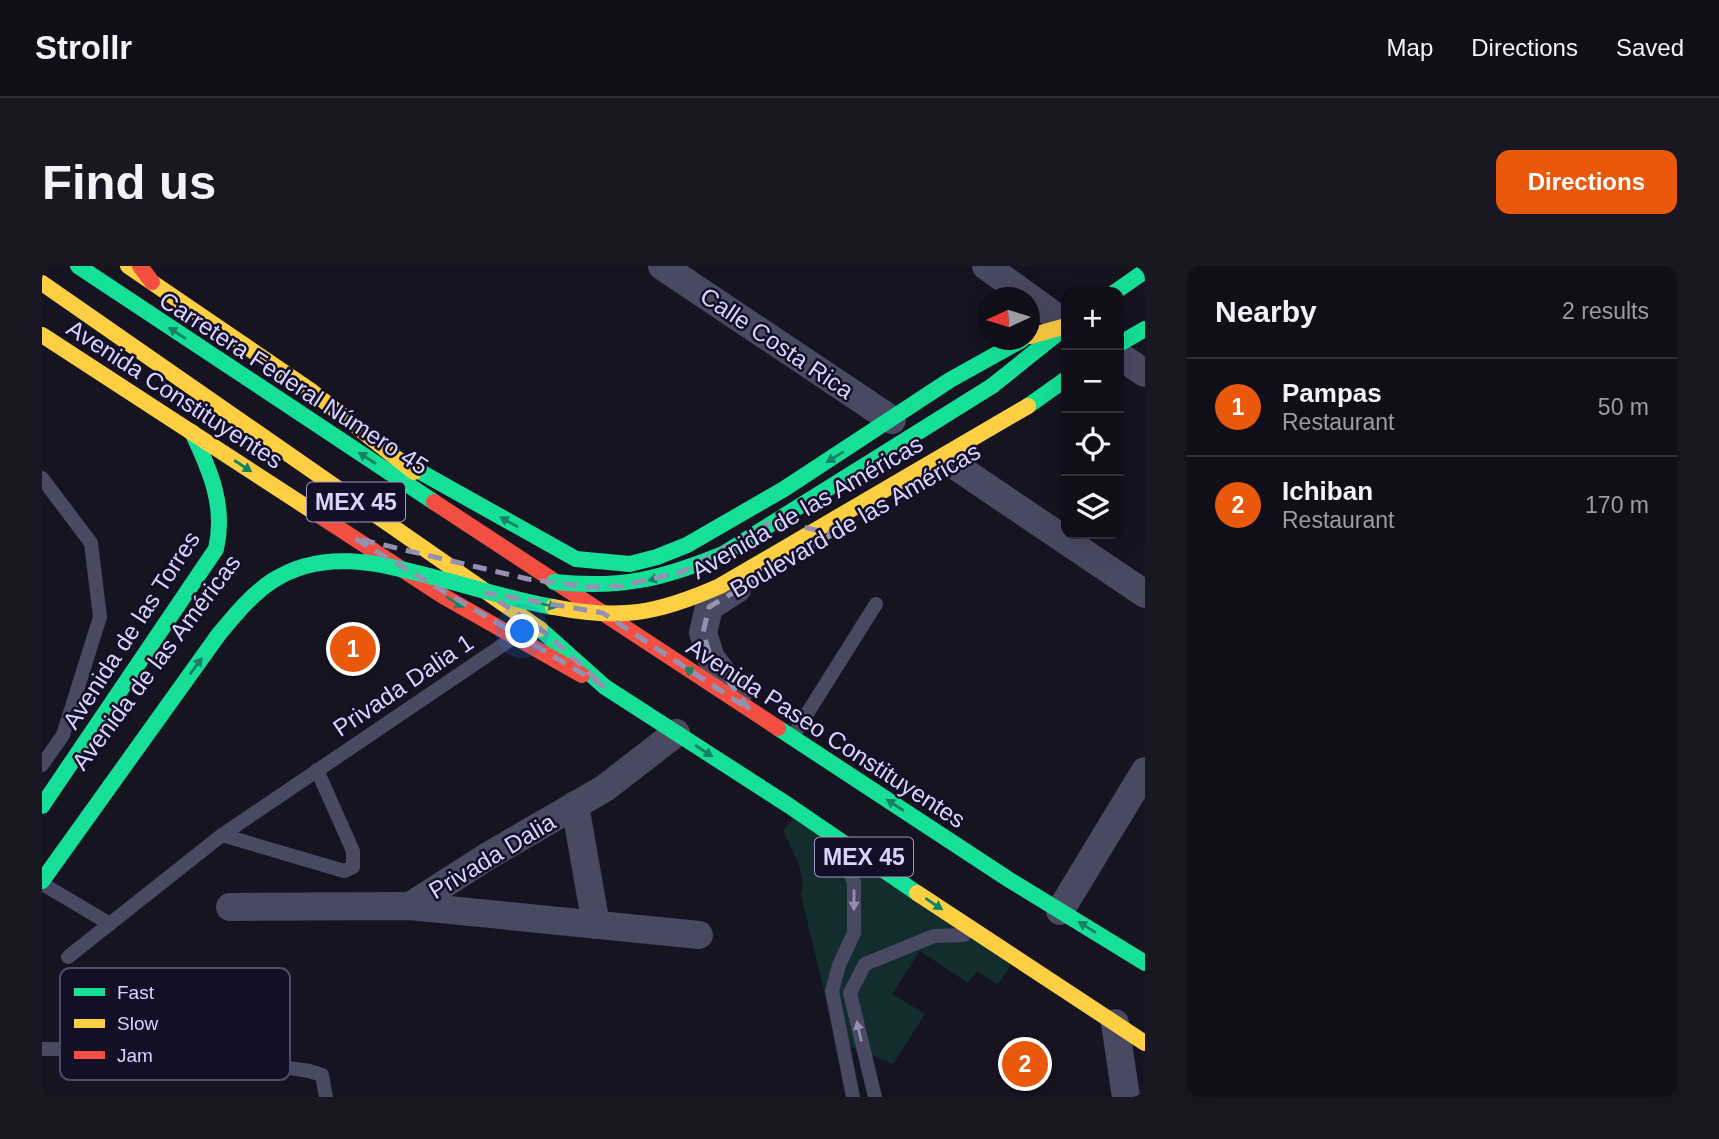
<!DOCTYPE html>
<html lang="en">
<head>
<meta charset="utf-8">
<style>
	:root { --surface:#100f19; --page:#191822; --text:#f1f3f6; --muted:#9c9ca2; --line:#302f38; --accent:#ea580c }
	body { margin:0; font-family:Arial,sans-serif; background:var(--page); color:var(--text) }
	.controls { position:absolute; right:21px; top:21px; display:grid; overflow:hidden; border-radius:14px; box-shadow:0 7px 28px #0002 }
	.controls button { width:63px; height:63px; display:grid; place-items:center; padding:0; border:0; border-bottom:2px solid var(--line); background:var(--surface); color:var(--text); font:35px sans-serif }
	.compass { position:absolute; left:935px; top:21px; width:63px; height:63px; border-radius:50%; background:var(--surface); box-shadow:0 7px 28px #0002; rotate:266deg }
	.you { position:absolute; left:481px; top:366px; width:24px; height:24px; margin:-18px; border:5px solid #fff; border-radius:50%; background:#1a73e8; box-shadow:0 0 0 10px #1a73e833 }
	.badge { display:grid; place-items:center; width:46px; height:46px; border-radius:50%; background:var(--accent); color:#fff; font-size:23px; font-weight:700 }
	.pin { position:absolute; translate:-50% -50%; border:4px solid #fff; box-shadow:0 2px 7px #0006 }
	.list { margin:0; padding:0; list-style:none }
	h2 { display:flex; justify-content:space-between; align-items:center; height:91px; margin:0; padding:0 28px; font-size:30px }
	h2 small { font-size:23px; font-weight:400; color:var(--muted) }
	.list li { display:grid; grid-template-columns:46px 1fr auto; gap:21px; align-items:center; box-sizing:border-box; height:98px; padding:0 28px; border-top:2px solid var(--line) }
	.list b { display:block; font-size:26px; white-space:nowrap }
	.list p { margin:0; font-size:23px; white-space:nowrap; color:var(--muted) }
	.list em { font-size:23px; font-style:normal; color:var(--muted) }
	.icon { flex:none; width:38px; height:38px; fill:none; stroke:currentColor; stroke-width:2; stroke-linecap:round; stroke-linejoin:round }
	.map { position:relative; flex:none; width:1103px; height:831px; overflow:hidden; border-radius:14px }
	header { display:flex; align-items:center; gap:42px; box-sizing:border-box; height:98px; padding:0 35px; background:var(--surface); border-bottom:2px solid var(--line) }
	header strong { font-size:33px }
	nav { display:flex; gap:38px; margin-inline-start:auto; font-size:24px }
	.intro { display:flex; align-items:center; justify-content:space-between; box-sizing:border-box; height:168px; padding:0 42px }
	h1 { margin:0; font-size:49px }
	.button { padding:18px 32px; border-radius:14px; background:var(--accent); color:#fff; font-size:24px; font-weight:700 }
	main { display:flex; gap:42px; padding:0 42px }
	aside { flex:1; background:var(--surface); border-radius:14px; box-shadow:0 7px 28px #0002 }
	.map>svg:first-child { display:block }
	.green { fill:#132c2d }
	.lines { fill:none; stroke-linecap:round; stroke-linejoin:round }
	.lane { stroke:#4a4962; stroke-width:14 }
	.street { stroke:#4a4962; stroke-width:28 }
	.fast { stroke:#16e098; stroke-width:16 }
	.slow { stroke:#ffcf43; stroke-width:16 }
	.jam { stroke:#f24e42; stroke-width:16 }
	.fast-bridge { stroke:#16e098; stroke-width:16 }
	.slow-bridge { stroke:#ffcf43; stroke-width:16 }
	.oneway { fill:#158265 }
	.oneway2 { fill:#928eb0 }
	.marked { fill:none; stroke:#9591b1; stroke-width:5; stroke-dasharray:14 9; stroke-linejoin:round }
	.labels { text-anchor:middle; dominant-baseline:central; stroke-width:5; stroke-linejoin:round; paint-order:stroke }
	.shield { fill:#130f26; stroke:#9e99be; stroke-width:2 }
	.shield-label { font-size:23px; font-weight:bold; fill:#d9d4ff }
	.street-label { font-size:24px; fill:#d9d4ff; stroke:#130f26 }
	.key { fill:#130f26; stroke:#4e4a67; stroke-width:2 }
	.key-label { font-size:19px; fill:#d9d4ff }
</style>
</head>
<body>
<header>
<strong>Strollr</strong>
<nav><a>Map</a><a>Directions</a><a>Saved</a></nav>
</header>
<div class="intro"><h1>Find us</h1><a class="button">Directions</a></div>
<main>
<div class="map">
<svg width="1103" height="831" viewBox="0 0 1103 831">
	<rect width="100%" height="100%" fill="#161421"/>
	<path class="green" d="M756 546 970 697 956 719 935 705 926 717 878 685 850 728 883 748 851 798 794 775 759 629C766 609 749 582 741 565Z"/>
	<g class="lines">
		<g class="lane">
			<polyline points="0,212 49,277 58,351 21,469 0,499"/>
			<polyline points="751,470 834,338"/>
			<polyline points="180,569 302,605 311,601 311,585 275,504"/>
			<polyline points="799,588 812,616 812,667 797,699 790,725 811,831"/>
			<polyline points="4,620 68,658"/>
			<polyline points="26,691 180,569 468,374"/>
			<path d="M0 783C90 782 178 791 267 805L280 809 284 831"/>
			<polyline points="833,831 808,727 823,698 892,670 922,669"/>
		</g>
		<g class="street">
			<polyline points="620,0 850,154"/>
			<polyline points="944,0 1024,58"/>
			<polyline points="1079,91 1103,107"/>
			<polyline points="912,199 1103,328"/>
			<polyline points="695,323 667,341 661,367 669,392 696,428"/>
			<polyline points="533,539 554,659"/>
			<polyline points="368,640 446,590 563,522 634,467"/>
			<polyline points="188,641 368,640 657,669"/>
			<polyline points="1018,645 1103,505"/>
			<polyline points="1073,757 1084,831"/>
		</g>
		<g class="fast">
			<polyline points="36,0 392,236"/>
			<polyline points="1073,26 1103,5"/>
			<polyline points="1077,78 1103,63"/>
			<polyline points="950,120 1020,64"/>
			<polyline points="986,140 1024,113"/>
			<polyline points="359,195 534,293 588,298 615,291 645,279 742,223 908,114 980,74"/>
			<polyline points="498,363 563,421 746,539 875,627"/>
			<polyline points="736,462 966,613 1103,697"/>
			<path d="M0 540 174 283C184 240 168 204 150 166"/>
		</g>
		<g class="slow">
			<polyline points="86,0 268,124 372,206"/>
			<polyline points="0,17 498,363"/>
			<polyline points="0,69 272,246"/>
			<polyline points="988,70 1024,60"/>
			<polyline points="875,627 1103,777"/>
		</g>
		<g class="jam">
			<polyline points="98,0 110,16"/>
			<polyline points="392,236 736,462"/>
			<polyline points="272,246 401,330 540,409"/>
		</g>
		<g class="fast-bridge">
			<path d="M512 316C579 323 620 313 681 288L950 120"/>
			<path d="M0 615 177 368C193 349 209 329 230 315 281 282 337 297 391 311 431 321 471 334 511 341"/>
		</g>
		<path class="slow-bridge" d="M511 341C579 354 615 348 678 320L986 140"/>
	</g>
	<defs><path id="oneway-solid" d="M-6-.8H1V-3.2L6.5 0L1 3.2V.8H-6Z" transform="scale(1.75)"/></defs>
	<g class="oneway">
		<use href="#oneway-solid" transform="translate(135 67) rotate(-147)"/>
		<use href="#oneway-solid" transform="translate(793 191) rotate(148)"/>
		<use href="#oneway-solid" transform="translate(325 192) rotate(-147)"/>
		<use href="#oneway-solid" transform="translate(201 200) rotate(33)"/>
		<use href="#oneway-solid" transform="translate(467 256) rotate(-151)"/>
		<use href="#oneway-solid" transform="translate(616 312) rotate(166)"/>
		<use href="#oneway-solid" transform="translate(413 336) rotate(31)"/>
		<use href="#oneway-solid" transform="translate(505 339) rotate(13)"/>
		<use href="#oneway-solid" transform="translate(154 400) rotate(-54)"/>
		<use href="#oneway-solid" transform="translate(651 407) rotate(-147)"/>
		<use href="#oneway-solid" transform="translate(662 485) rotate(33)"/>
		<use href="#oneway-solid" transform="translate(853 539) rotate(-147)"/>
		<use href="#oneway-solid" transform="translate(892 638) rotate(34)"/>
		<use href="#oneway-solid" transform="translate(1045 661) rotate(-148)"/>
	</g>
	<g class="oneway2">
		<use href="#oneway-solid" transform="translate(812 634) rotate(90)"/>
		<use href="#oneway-solid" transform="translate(817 765) rotate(-103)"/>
	</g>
	<path class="marked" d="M746 247 757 260 791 268 667 341 661 367 669 392 708 444 561 347 445 327 505 368 563 421 312 272 486 313 547 321 578 320 640 306Z"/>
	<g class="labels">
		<g class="shield">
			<rect x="265" y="216.5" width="98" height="39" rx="5"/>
			<rect x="773" y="571.5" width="98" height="39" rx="5"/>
		</g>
		<g class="shield-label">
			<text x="314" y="236">MEX 45</text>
			<text x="822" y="591">MEX 45</text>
		</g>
		<g class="street-label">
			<text transform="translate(735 77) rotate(34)">Calle Costa Rica</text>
			<text transform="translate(252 117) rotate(33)">Carretera Federal Número 45</text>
			<text transform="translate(133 128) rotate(33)">Avenida Constituyentes</text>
			<text transform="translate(765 241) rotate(-30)">Avenida de las Américas</text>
			<text transform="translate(813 254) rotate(-30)">Boulevard de las Américas</text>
			<text transform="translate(89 364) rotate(-57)">Avenida de las Torres</text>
			<text transform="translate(114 396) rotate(-53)">Avenida de las Américas</text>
			<text transform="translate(361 419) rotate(-34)">Privada Dalia 1</text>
			<text transform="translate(784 467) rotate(33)">Avenida Paseo Constituyentes</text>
			<text transform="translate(450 590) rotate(-31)">Privada Dalia</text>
		</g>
	</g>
	<rect x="18" y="702" width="230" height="112" rx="10" class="key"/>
	<rect x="32" y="722" width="31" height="8" fill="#16e098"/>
	<rect x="32" y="753" width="31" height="9" fill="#ffcf43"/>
	<rect x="32" y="785" width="31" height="8" fill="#f24e42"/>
	<g class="key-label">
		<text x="75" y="733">Fast</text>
		<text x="75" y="764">Slow</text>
		<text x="75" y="796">Jam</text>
	</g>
</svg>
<div class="controls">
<button>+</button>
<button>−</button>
<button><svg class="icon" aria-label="locate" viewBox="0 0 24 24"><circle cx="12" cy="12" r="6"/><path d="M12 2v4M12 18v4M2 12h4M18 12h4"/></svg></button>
<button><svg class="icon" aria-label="layers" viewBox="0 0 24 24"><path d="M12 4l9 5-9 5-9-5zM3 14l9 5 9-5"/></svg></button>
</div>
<svg class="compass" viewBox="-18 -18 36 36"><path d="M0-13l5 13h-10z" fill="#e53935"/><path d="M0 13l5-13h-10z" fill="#9c9ca2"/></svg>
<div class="you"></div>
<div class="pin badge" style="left:311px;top:383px">1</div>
<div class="pin badge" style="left:983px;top:798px">2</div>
</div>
<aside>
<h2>Nearby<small>2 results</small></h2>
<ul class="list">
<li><span class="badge">1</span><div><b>Pampas</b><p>Restaurant</p></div><em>50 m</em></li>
<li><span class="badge">2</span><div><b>Ichiban</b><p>Restaurant</p></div><em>170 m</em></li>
</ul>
</aside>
</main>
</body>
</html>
